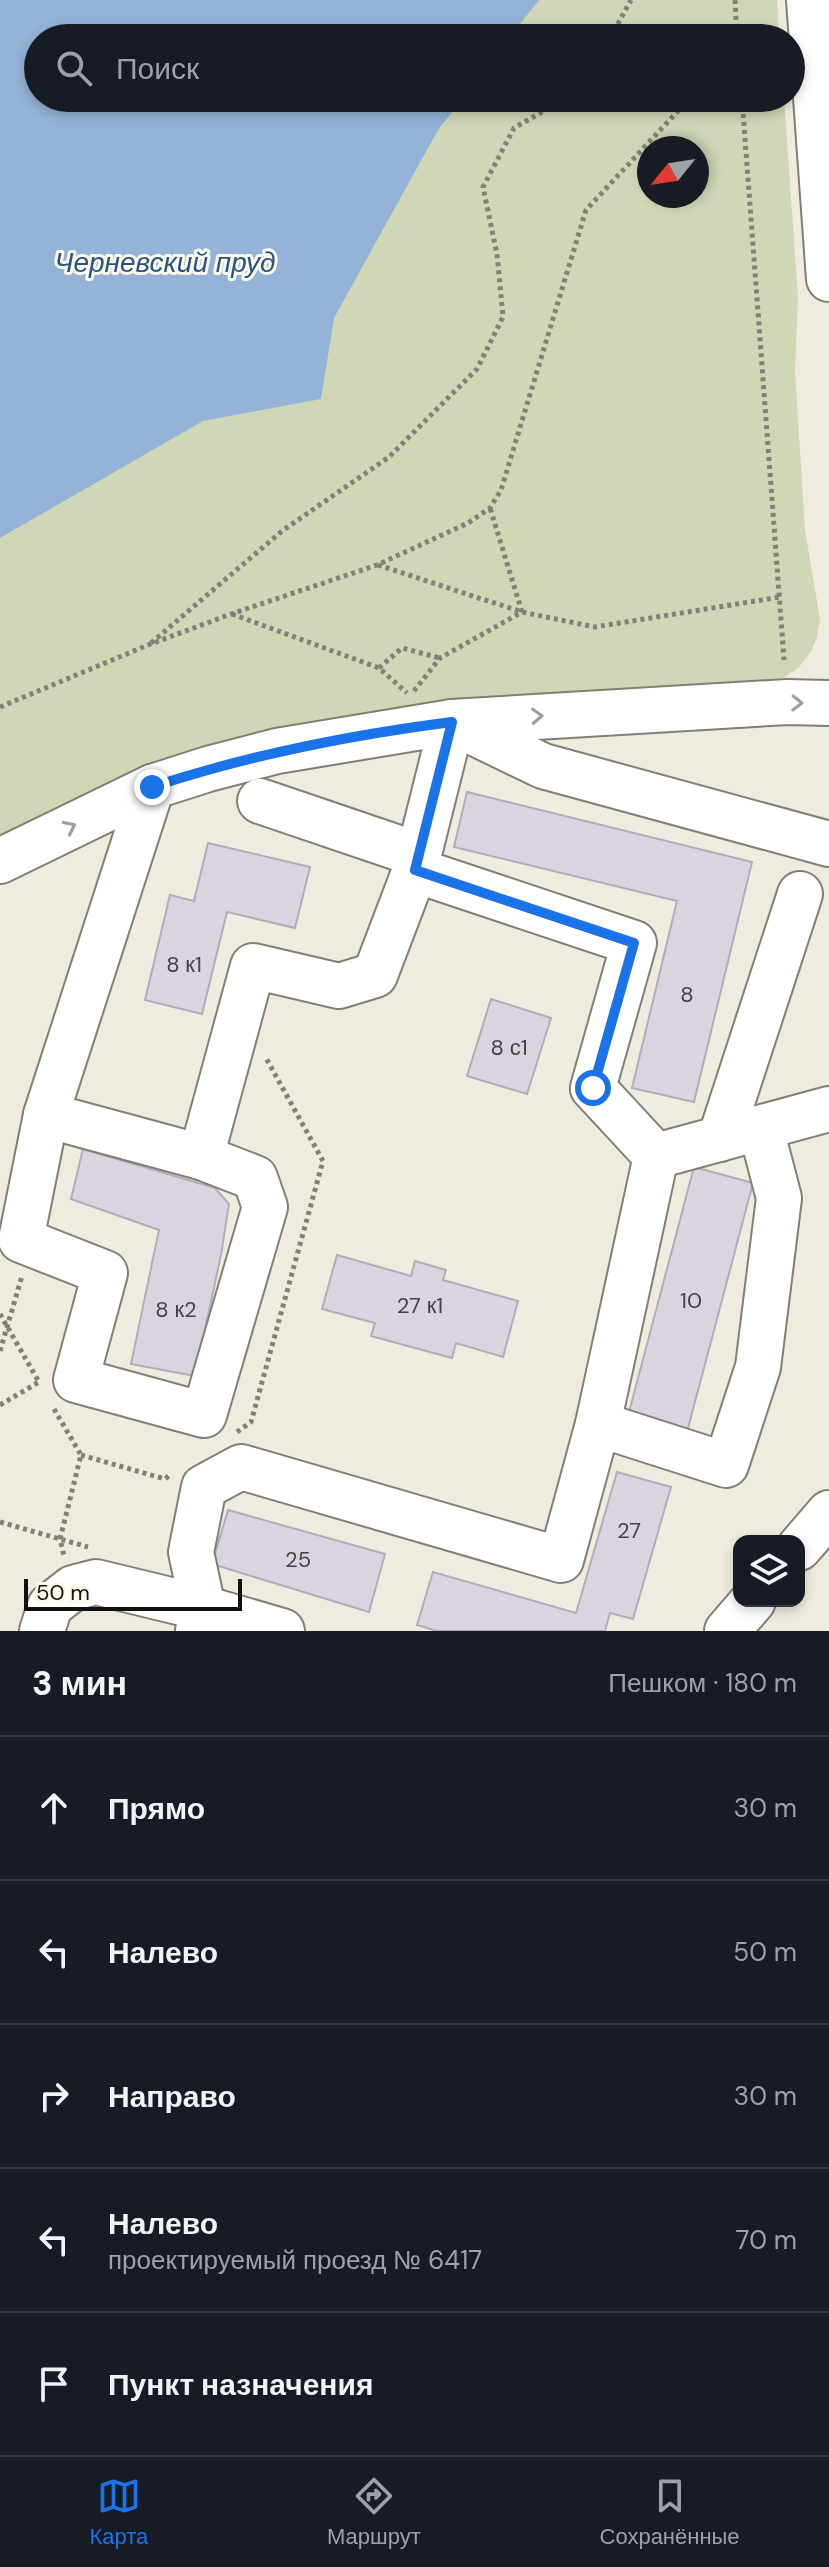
<!DOCTYPE html>
<html lang="ru">
<head>
<meta charset="utf-8">
<style>
	:root { --surface:#171b24; --page:#242831; --text:#f1f3f6; --muted:#9ea1a6; --line:#363941; --accent:#1a73e8 }
	body { margin:0; font-family:"DM Sans",sans-serif; background:var(--page); color:var(--text) }
	.controls { position:absolute; right:24px; bottom:24px; display:grid; overflow:hidden; border-radius:16px; box-shadow:0 4px 12px #0003 }
	.controls button { width:72px; height:72px; display:grid; place-items:center; padding:0; border:0; border-bottom:2px solid var(--line); background:var(--surface); color:var(--text); font:40px sans-serif }
	.compass { position:absolute; left:637px; top:136px; width:72px; height:72px; border-radius:50%; background:var(--surface); box-shadow:0 4px 12px #0003; rotate:240deg }
	.scale { position:absolute; left:24px; bottom:20px; width:218px; box-sizing:border-box; padding-left:8px; border:4px solid #11100c; border-top:0; font-size:22px; line-height:28px; white-space:nowrap; color:#11100c; -webkit-text-stroke:6px #fcf9ec; paint-order:stroke }
	.stop { position:absolute; width:24px; height:24px; margin:-18px; border:6px solid #1a73e8; border-radius:50%; background:#fff }
	.stop.end { background:#1a73e8; border-color:#fff; box-shadow:0 2px 8px #0008 }
	.list { margin:0; padding:0; list-style:none }
	h2 { display:flex; justify-content:space-between; align-items:center; height:104px; margin:0; padding:0 32px; font-size:34px }
	h2 small { font-size:26px; font-weight:400; color:var(--muted) }
	.list li { display:grid; grid-template-columns:52px 1fr auto; gap:24px; align-items:center; box-sizing:border-box; height:144px; padding:0 32px; border-top:2px solid var(--line) }
	.list b { display:block; font-size:30px; white-space:nowrap }
	.list p { margin:0; font-size:26px; white-space:nowrap; color:var(--muted) }
	.list em { font-size:26px; font-style:normal; color:var(--muted) }
	.icon { flex:none; width:44px; height:44px; fill:none; stroke:currentColor; stroke-width:2; stroke-linecap:round; stroke-linejoin:round }
	.map { position:relative; flex:none; width:829px; height:1631px; overflow:hidden }
	.search { position:absolute; background:var(--surface); box-shadow:0 4px 12px #0003; left:24px; right:24px; top:24px; height:88px; display:flex; align-items:center; gap:20px; box-sizing:border-box; padding:0 28px; border-radius:44px; color:var(--muted); font-size:30px }
	.sheet { height:824px; background:var(--surface) }
	nav { display:flex; justify-content:space-around; align-items:center; box-sizing:border-box; height:112px; border-top:2px solid var(--line); background:var(--surface); font-size:22px; color:var(--muted) }
	nav a { display:grid; justify-items:center; gap:4px }
	nav .on { color:var(--accent) }
	.map>svg:first-child { display:block }
	.green { fill:#d0d7b7; fill-rule:evenodd }
	.water { fill:#94b3d7 }
	.building { fill:#dad4e0; stroke:#b2acb8; stroke-width:2 }
	.lines { fill:none; stroke-linecap:round; stroke-linejoin:round }
	.minor-casing { stroke:#827f73; stroke-width:48 }
	.path { stroke:#828077; stroke-width:5; stroke-dasharray:4 4; stroke-linecap:butt }
	.minor { stroke:#fff; stroke-width:44 }
	.oneway { stroke:#a09f9e }
	.route { stroke:#1a73e8; stroke-width:10 }
	.labels { text-anchor:middle; dominant-baseline:central; stroke-width:6; stroke-linejoin:round; paint-order:stroke }
	.number-label { font-size:22px; fill:#434141 }
	.water-label { font-size:28px; font-style:italic; fill:#285483; stroke:#fcf9ec }
</style>
</head>
<body>
<div class="map">
<svg width="829" height="1631" viewBox="0 0 829 1631">
	<rect width="100%" height="100%" fill="#efecdf"/>
	<path class="green" d="M0 0H777L779 38H38V98H784L798 297 795 371 805 530 820 619 817 637 811 652 799 667 785 677 769 683 492 701 0 842ZM649 148H697V196H649Z"/>
	<polygon class="water" points="0,0 539,0 509,38 38,38 38,98 463,98 438,130 334,318 321,399 203,421 0,538"/>
	<g class="building">
		<polygon points="467,792 752,862 694,1102 632,1088 677,901 454,847"/>
		<polygon points="208,843 310,867 295,928 227,912 202,1014 145,1000 170,895 194,901"/>
		<polygon points="491,999 551,1018 527,1094 467,1076"/>
		<polygon points="83,1149 215,1188 229,1204 221,1255 195,1376 131,1364 159,1230 71,1199"/>
		<polygon points="694,1167 753,1183 687,1432 628,1416"/>
		<polygon points="337,1255 411,1276 415,1261 446,1270 443,1280 518,1301 503,1357 456,1343 452,1358 371,1336 375,1323 322,1309"/>
		<polygon points="617,1472 671,1487 633,1619 610,1613 605,1631 437,1631 417,1625 433,1572 576,1613"/>
		<polygon points="228,1510 385,1554 369,1612 212,1564"/>
	</g>
	<g class="lines">
		<g class="minor-casing">
			<g id="minor">
				<polyline points="809,0 829,279"/>
				<polyline points="152,787 46,1115 201,1157 253,966 339,986 375,975 415,870"/>
				<polyline points="260,801 419,855"/>
				<polyline points="0,861 152,787 208,769 277,751 452,722 787,702 829,703"/>
				<polyline points="46,1115 21,1240 105,1273 76,1380 204,1415 265,1207 255,1178 201,1157"/>
				<polyline points="761,1129 779,1198 758,1367 726,1465 598,1424 656,1156 829,1109"/>
				<polyline points="720,1139 800,894"/>
				<polyline points="656,1156 593,1088 634,943 415,870 452,722 543,766 829,844"/>
				<polyline points="799,1548 829,1513"/>
				<polyline points="42,1631 50,1606 73,1588 96,1582 203,1608 282,1631"/>
				<polyline points="198,1631 203,1608 191,1552 204,1487 241,1467 561,1560 598,1424"/>
				<polyline points="727,1631 753,1601"/>
			</g>
		</g>
		<g class="path">
			<polyline points="735,0 737,38"/>
			<polyline points="610,38 631,0"/>
			<polyline points="742,98 784,660"/>
			<polyline points="378,565 522,612 595,627 780,597"/>
			<polyline points="232,614 379,668 407,693"/>
			<polyline points="151,643 282,531 389,457 477,369 503,317 497,254 483,187 514,128 566,98"/>
			<polyline points="379,668 402,648 440,658"/>
			<polyline points="414,691 440,658 522,612 490,508"/>
			<polyline points="0,707 148,645 231,614 377,565 468,523 490,508 501,490 586,210 690,98"/>
			<polyline points="0,1314 39,1382"/>
			<polyline points="0,1351 22,1276"/>
			<polyline points="0,1405 39,1382"/>
			<polyline points="54,1409 81,1455 60,1539 64,1556"/>
			<polyline points="237,1432 251,1422 323,1161 266,1058"/>
			<polyline points="81,1455 165,1479 171,1474"/>
			<polyline points="0,1522 88,1547"/>
		</g>
		<use href="#minor" class="minor"/>
	</g>
	<defs><path id="oneway-chevron" d="M-2-3.5L2.5 0L-2 3.5" fill="none" stroke-width="1.6" stroke-linecap="round" stroke-linejoin="round" transform="scale(2)"/></defs>
	<g class="oneway">
		<use href="#oneway-chevron" transform="translate(797 703) rotate(1)"/>
		<use href="#oneway-chevron" transform="translate(537 716) rotate(-3)"/>
		<use href="#oneway-chevron" transform="translate(70 827) rotate(-26)"/>
	</g>
	<g class="lines">
		<path class="route" d="M152 787C249 755 350 735 452 722L415 870 634 943 593 1088"/>
	</g>
	<g class="labels">
		<g class="number-label">
			<text x="184" y="964">8 к1</text>
			<text x="687" y="994">8</text>
			<text x="509" y="1047">8 с1</text>
			<text x="691" y="1300">10</text>
			<text x="420" y="1305">27 к1</text>
			<text x="176" y="1309">8 к2</text>
			<text x="629" y="1530">27</text>
			<text x="298" y="1559">25</text>
		</g>
		<g class="water-label">
			<text x="165" y="262">Черневский пруд</text>
		</g>
	</g>
</svg>
<div class="controls">
<button><svg class="icon" aria-label="layers" viewBox="0 0 24 24"><path d="M12 4l9 5-9 5-9-5zM3 14l9 5 9-5"/></svg></button>
</div>
<svg class="compass" viewBox="-18 -18 36 36"><path d="M0-13l5 13h-10z" fill="#e53935"/><path d="M0 13l5-13h-10z" fill="#9ea1a6"/></svg>
<div class="scale">50 m</div>
<div class="stop" style="left:593px;top:1088px"></div>
<div class="stop end" style="left:152px;top:787px"></div>
<div class="search"><svg class="icon" aria-label="search" viewBox="0 0 24 24"><circle cx="10" cy="10" r="6"/><path d="M15 15l6 6"/></svg>Поиск</div>
</div>
<section class="sheet">
<h2>3 мин<small>Пешком · 180 m</small></h2>
<ul class="list">
<li><svg class="icon" aria-label="ahead" viewBox="0 0 24 24"><path d="M12 20V5M6 11l6-6 6 6"/></svg><div><b>Прямо</b></div><em>30 m</em></li>
<li><svg class="icon" aria-label="left" viewBox="0 0 24 24"><path d="M17 20v-9H6M10 6l-5 5 5 5"/></svg><div><b>Налево</b></div><em>50 m</em></li>
<li><svg class="icon" aria-label="right" viewBox="0 0 24 24"><path d="M7 20v-9h11M14 6l5 5-5 5"/></svg><div><b>Направо</b></div><em>30 m</em></li>
<li><svg class="icon" aria-label="left" viewBox="0 0 24 24"><path d="M17 20v-9H6M10 6l-5 5 5 5"/></svg><div><b>Налево</b><p>проектируемый проезд № 6417</p></div><em>70 m</em></li>
<li><svg class="icon" aria-label="arrive" viewBox="0 0 24 24"><path d="M6 21V4h12l-3 4 3 4H6"/></svg><div><b>Пункт назначения</b></div></li>
</ul>
</section>
<nav>
<a class="on"><svg class="icon" aria-label="map" viewBox="0 0 24 24"><path d="M3 6l6-2 6 2 6-2v14l-6 2-6-2-6 2zM9 4v14M15 6v14"/></svg>Карта</a>
<a><svg class="icon" aria-label="directions" viewBox="0 0 24 24"><path d="M12 3l9 9-9 9-9-9zM9 14v-3h6M13 9l2 2-2 2"/></svg>Маршрут</a>
<a><svg class="icon" aria-label="saved" viewBox="0 0 24 24"><path d="M7 4h10v16l-5-4-5 4z"/></svg>Сохранённые</a>
</nav>
</body>
</html>
